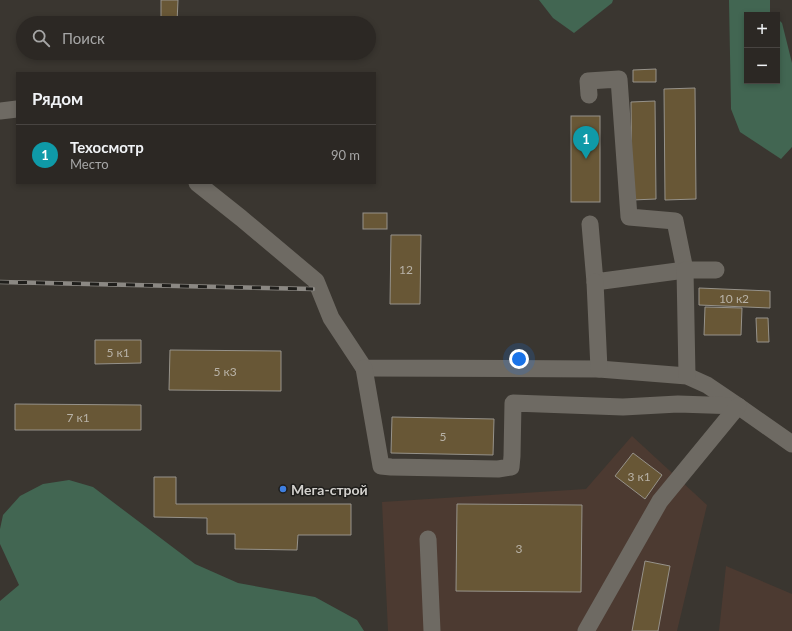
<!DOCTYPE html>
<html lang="ru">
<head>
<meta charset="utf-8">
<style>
	:root { --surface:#2c2824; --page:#34302c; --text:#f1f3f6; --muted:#a6a6a6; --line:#484441; --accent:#db2777 }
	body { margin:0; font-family:Lato,sans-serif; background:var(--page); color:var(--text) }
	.controls { position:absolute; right:12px; top:12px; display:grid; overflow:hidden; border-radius:0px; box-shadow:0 2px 6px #0003 }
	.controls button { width:36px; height:36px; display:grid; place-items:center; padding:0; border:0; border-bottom:1px solid var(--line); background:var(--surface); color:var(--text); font:20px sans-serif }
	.you { position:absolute; left:519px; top:359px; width:14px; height:14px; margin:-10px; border:3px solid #fff; border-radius:50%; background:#1a73e8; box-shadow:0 0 0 6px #1a73e833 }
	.badge { display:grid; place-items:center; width:26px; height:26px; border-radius:50%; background:var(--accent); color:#fff; font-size:13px; font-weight:700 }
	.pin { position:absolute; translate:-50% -33px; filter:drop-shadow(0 1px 2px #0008) }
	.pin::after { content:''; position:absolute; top:21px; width:14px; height:12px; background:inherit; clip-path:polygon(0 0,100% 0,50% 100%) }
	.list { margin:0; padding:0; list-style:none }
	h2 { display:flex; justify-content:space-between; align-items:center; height:52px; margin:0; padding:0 16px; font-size:17px }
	h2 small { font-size:13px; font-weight:400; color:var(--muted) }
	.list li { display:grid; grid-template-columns:26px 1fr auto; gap:12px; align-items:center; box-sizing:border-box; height:60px; padding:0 16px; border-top:1px solid var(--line) }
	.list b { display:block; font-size:15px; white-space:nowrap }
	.list p { margin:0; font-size:13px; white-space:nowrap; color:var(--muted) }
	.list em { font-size:13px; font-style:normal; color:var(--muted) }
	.icon { flex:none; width:22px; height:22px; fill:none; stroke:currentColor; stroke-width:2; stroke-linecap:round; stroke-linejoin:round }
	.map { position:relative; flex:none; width:792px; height:631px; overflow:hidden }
	.search { position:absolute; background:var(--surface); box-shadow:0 2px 6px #0003; left:16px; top:16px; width:360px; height:44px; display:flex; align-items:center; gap:10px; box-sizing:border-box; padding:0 14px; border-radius:22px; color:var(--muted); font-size:15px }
	.panel { position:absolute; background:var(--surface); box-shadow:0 2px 6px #0003; left:16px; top:72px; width:360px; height:112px; border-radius:0px }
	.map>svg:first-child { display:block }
	.industrial { fill:#4c3a31 }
	.green { fill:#426652 }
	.building { fill:#685736; stroke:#96928a }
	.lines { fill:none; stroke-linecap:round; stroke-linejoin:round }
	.minor { stroke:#6e6a63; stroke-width:17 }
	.rail-casing { stroke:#8b8883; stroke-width:4.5 }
	.rail { stroke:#1f1e1b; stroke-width:3; stroke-dasharray:9; stroke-linecap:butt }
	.shop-dot { fill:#3f7fe0; stroke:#1f1e1b; stroke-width:1.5 }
	.labels { text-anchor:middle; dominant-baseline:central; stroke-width:3; stroke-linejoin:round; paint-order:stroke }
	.number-label { font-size:12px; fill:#b8b2a7 }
	.poi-label { font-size:14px; font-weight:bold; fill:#d3d1cd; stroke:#1f1e1b; text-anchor:start }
</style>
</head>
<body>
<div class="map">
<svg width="792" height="631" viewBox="0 0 792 631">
	<rect width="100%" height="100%" fill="#3a3630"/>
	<g class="industrial">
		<polygon points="632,436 707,505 677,631 388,631 382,502 586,489"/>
		<polygon points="726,566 792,594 792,631 719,631"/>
	</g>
	<g class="green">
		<polygon points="539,0 613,0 612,3 574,33 553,18"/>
		<polygon points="729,0 770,0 770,12 774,15 747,15 747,81 777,81 777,18 782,23 792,63 792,147 781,159 740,132 731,109"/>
		<polygon points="69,480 93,487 195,564 238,583 315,597 357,620 364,631 0,631 0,601 19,585 0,544 0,529 3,515 20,496 43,484"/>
	</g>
	<g class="building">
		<polygon points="161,0 178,0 177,23 161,23"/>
		<polygon points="170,53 220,53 220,59 170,58"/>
		<polygon points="656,69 656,82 633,82 633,70"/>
		<polygon points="695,88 696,199 665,200 664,89"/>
		<polygon points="655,101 656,199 632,200 631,102"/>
		<rect x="571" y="116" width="29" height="86"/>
		<rect x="363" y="213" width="24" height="16"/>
		<polygon points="391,235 421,235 420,304 390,304"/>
		<polygon points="699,288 770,291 770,308 699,305"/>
		<polygon points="705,307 742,308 741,335 704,335"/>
		<polygon points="756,318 768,318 769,342 757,342"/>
		<polygon points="95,340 141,340 141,363 95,364"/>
		<polygon points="170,350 281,351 281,391 169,390"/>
		<polygon points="15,404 141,405 141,430 15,430"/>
		<polygon points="392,417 494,419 493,455 391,453"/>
		<polygon points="633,453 662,475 645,499 615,476"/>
		<polygon points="154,477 176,477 176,504 351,504 351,535 298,535 297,550 235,549 235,534 207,534 207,518 154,517"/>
		<polygon points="457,504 582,505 581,592 456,591"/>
		<polygon points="645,561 670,566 658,631 632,631"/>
	</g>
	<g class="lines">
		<g class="minor">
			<polyline points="589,95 588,81 619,79 629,217 675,221 685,270 595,282 590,224"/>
			<polyline points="0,111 17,109"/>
			<polyline points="197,183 241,218 316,281 331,318 364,368 599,369 687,376 707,385 738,406 792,444"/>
			<polyline points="595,282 599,369"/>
			<polyline points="364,368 381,466 391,467 498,469 511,467 512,456 513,403 623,407 678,404 738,406"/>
			<polyline points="687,376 685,270 716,270"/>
			<polyline points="428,539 432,631"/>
			<polyline points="586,631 660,501 738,406"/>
		</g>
		<g class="rail-casing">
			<polyline id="rail" points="0,282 313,289"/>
		</g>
		<use href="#rail" class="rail"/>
	</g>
	<circle class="shop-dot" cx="283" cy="489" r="4"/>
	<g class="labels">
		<g class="number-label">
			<text x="406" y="269">12</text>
			<text x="734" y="298">10 к2</text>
			<text x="118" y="352">5 к1</text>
			<text x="225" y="371">5 к3</text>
			<text x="78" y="417">7 к1</text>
			<text x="443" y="436">5</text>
			<text x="639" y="476">3 к1</text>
			<text x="519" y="548">3</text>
		</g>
		<g class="poi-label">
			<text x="291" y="489">Мега-строй</text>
		</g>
	</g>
</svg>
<div class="controls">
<button>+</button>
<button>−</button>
</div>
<div class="you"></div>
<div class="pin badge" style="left:586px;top:159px;background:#0f9aa8">1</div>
<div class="search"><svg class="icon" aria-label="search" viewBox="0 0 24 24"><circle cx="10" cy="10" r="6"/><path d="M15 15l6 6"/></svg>Поиск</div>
<section class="panel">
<h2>Рядом<small></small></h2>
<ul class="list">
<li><span class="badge" style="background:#0f9aa8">1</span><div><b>Техосмотр</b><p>Место</p></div><em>90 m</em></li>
</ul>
</section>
</div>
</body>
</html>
